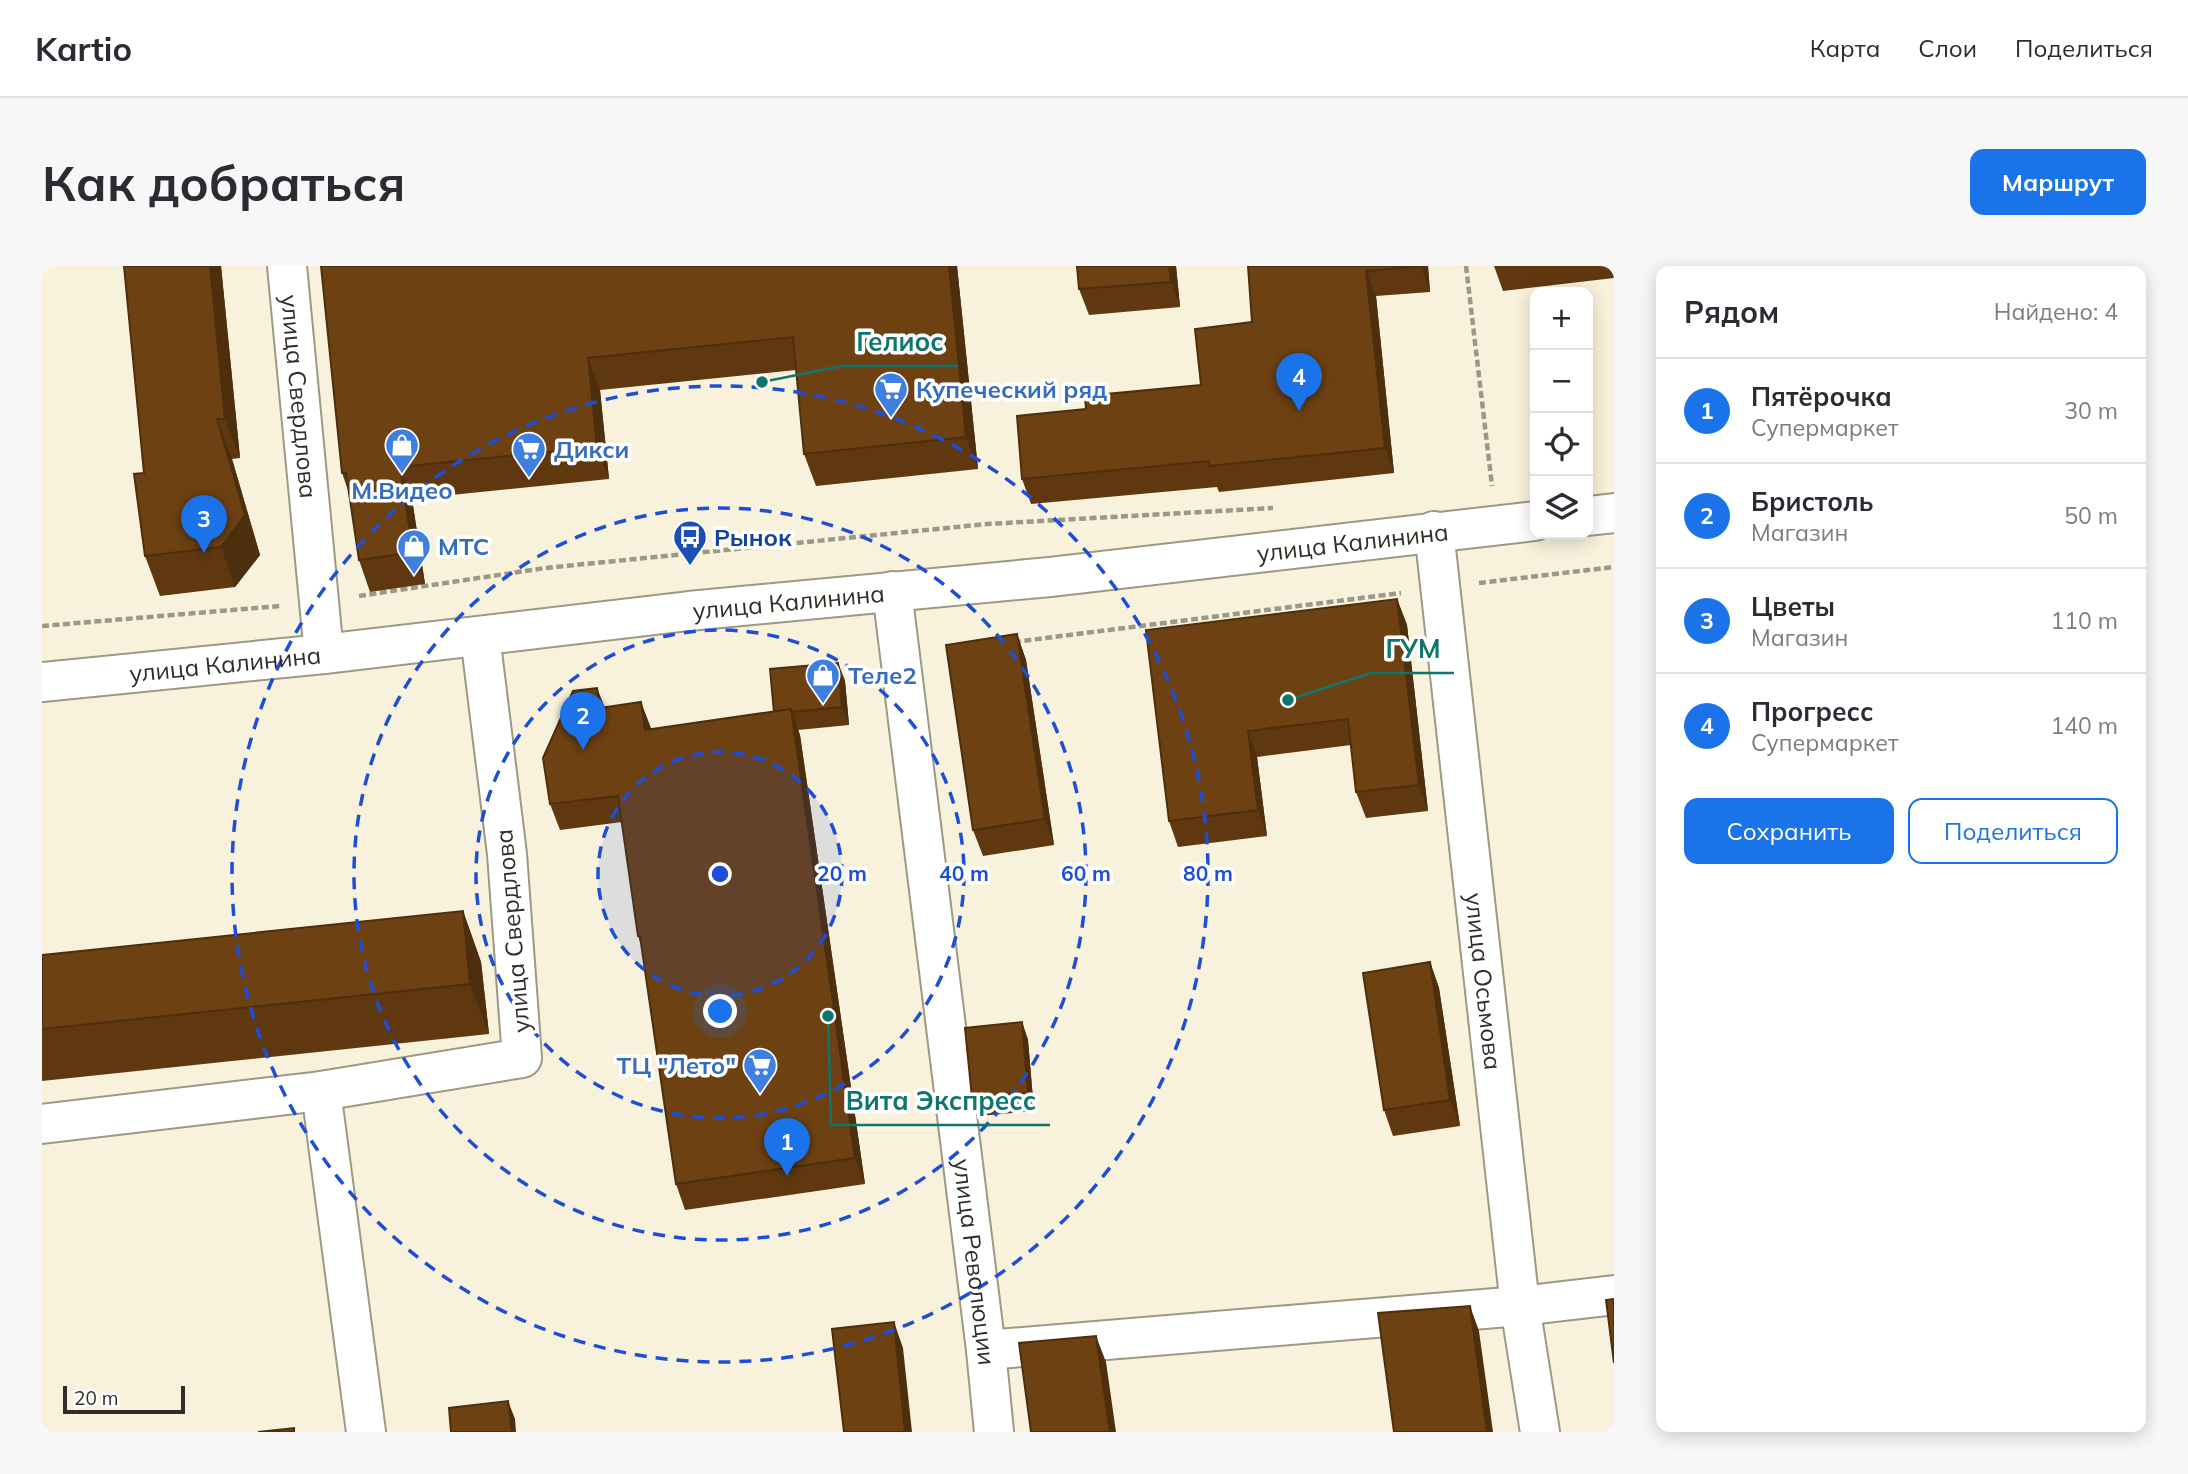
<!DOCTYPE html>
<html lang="ru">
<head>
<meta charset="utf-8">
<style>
	:root { --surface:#fff; --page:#f7f7f7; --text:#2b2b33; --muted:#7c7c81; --line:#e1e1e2; --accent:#1a73e8 }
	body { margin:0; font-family:Mulish,sans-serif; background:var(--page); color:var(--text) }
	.controls { position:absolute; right:21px; top:21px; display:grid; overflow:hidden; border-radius:14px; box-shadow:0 4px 18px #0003 }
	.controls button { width:63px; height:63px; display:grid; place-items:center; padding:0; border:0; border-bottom:2px solid var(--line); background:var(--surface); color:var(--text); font:35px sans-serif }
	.scale { position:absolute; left:21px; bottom:18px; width:122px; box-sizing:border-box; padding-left:7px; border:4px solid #2f2d25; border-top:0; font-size:19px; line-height:24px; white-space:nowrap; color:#2f2d25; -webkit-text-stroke:5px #fff; paint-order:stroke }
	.you { position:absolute; left:679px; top:746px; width:24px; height:24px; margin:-18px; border:5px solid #fff; border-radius:50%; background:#1a73e8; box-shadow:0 0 0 10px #1a73e833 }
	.badge { display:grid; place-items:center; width:46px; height:46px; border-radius:50%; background:var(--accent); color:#fff; font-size:23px; font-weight:700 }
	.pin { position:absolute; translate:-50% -58px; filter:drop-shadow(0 2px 4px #0008) }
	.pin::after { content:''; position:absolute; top:37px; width:24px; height:21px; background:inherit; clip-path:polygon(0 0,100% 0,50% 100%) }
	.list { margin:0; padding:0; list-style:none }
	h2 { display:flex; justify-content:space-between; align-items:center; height:91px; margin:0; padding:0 28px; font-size:30px }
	h2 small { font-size:23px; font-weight:400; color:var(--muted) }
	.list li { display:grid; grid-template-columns:46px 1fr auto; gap:21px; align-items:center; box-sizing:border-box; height:105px; padding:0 28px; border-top:2px solid var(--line) }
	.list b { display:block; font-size:26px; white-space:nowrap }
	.list p { margin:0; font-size:23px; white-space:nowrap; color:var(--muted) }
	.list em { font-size:23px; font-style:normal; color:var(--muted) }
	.actions { display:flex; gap:14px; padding:21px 28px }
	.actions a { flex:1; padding:16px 0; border:2px solid var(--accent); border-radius:14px; text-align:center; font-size:24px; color:var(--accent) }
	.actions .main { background:var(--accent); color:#fff }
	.icon { flex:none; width:38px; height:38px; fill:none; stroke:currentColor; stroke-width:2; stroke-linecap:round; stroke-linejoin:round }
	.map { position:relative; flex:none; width:1572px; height:1166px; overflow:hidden; border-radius:14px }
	header { display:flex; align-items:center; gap:42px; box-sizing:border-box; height:98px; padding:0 35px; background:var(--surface); border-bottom:2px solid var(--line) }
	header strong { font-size:33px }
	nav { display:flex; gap:38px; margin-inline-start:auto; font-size:24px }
	.intro { display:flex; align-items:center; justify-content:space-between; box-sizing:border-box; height:168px; padding:0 42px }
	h1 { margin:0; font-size:49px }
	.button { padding:18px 32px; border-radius:14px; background:var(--accent); color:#fff; font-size:24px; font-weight:700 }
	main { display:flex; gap:42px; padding:0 42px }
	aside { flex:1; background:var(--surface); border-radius:14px; box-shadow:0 4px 18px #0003 }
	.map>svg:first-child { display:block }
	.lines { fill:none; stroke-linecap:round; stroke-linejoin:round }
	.minor-casing { stroke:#9e9884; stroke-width:42 }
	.path { stroke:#9c9888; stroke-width:4.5; stroke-dasharray:7 3.5; stroke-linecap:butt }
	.minor { stroke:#fff; stroke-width:38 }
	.wall { fill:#5f3810 }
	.shaded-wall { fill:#4d2e0d }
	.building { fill:#6e4113; stroke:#4d2e0d; stroke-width:2 }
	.ring { fill:none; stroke:#1d4ed8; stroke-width:3.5; stroke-dasharray:12 9 }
	.labels { text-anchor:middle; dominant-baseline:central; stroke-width:7; stroke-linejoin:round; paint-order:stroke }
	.shop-label { font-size:24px; font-weight:bold; fill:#366cbe; stroke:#fff; text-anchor:start }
	.street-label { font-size:24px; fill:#2f2d25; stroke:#fff }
	.transit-label { font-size:24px; font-weight:bold; fill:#164399; stroke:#fff; text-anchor:start }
	.centre { fill:#1d4ed8; stroke:#fff; stroke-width:3.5 }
	.ring-label { font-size:21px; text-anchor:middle; font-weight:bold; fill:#1d4ed8; stroke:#fff; stroke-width:7; stroke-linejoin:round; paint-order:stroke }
	.leader { fill:none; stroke:#0f766e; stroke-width:2.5 }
	.callout-dot { fill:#0f766e; stroke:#fff; stroke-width:2.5 }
	.callout-label { font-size:26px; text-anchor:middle; font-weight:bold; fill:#0f766e; stroke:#fff; stroke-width:7; stroke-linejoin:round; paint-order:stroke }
</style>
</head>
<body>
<header>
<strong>Kartio</strong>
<nav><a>Карта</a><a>Слои</a><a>Поделиться</a></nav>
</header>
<div class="intro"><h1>Как добраться</h1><a class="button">Маршрут</a></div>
<main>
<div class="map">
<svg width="1572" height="1166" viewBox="0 0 1572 1166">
	<rect width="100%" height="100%" fill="#f8f2dc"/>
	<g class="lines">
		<g class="minor-casing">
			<g id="minor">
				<path id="s1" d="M245 0 282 388"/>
				<polyline points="1546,250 1572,247"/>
				<path id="s2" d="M1392 265 1478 1040 1498 1166"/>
				<path id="s3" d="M850 325 944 1084 952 1166"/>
				<path id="s4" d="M0 416 282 388 647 345 1008 311 1493 255"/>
				<polyline points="0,858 279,825"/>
				<polyline points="944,1084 1478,1040 1572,1029"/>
				<polyline points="324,1166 279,825 480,792 465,588 438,370"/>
			</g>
		</g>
		<g class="path">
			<polyline points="1424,0 1450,220"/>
			<polyline points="1437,317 1572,301"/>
			<polyline points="317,330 503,302 945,258 1231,242"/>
			<polyline points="0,360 238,340"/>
			<polyline points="972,376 1359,327"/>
		</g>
		<use href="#minor" class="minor"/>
	</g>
	<g class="wall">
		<polygon points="82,0 179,0 198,192 190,193 218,289 193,321 118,330 103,290 102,207"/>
		<polygon points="279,0 915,0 936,203 774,220 762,188 754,104 558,124 567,213 370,233 383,318 328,326 317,294 307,227 300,207"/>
		<polygon points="1134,0 1138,41 1047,49 1037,23"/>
		<polygon points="1206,0 1386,0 1388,26 1334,30 1352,207 1177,226 1175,221 989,238 980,213 1044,143 1159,119 1210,56"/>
		<polygon points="1452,0 1572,0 1572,12 1461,25"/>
		<polygon points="1355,333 1365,359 1386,545 1324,552 1314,526 1309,479 1215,491 1225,570 1136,581 1127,555 1104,364"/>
		<polygon points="975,368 984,394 1012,579 941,590 931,564"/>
		<polygon points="796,397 803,415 807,459 756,464 758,469 823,918 643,944 634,918 599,679 596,670 580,556 518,564 508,538 562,441 609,463 732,446"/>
		<polygon points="421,645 439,696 447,768 0,815 0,689"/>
		<polygon points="1388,696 1397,722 1418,860 1351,870 1342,844"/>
		<polygon points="980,756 986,774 992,845 937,850 930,832"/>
	</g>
	<g class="shaded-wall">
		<polygon points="168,0 179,0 198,192 183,153"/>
		<polygon points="907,0 915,0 936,203 924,171"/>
		<polygon points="1127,0 1134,0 1138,41 1129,16"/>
		<polygon points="1379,0 1386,0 1388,26"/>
		<polygon points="1324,5 1334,30 1352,207 1343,182"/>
		<polygon points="546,92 558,124 567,213 555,181"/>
		<polygon points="175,153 190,193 218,289 193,321 179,281"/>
		<polygon points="358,201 370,233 383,318 371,286"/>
		<polygon points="1355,333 1365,359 1386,545 1377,519"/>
		<polygon points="975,368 984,394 1012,579 1003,553"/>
		<polygon points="796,397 803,415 807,459 800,441"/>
		<polygon points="555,422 565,447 558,442"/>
		<polygon points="599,436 609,462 613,489 603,464"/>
		<polygon points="749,443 758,469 823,918 813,892"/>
		<polygon points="1206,465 1215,491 1225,570 1216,544"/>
		<polygon points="421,645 439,696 447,768 428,718"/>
		<polygon points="1388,696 1397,722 1418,860 1408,834"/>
		<polygon points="980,756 986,774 992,845 986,827"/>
		<polygon points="1428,1040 1437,1065 1451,1166 1445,1166"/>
		<polygon points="852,1056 861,1082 870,1166 863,1166"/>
		<polygon points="1054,1070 1064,1096 1074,1166 1068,1166"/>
		<polygon points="466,1135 473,1153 474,1166 470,1166"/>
	</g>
	<g class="building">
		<polygon points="82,0 168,0 183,153 175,153 203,249 179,281 103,290 92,208 102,207"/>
		<polygon points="279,0 907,0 924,171 762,188 751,71 546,92 555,181 358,201 371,286 317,294 304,207 300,207"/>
		<polygon points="1035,0 1127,0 1129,16 1037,23"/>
		<polygon points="1206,0 1379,0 1324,5 1343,182 1167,200 1167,195 980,213 975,150 1044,143 1043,130 1159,119 1153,63 1210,56"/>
		<polygon points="1355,333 1377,519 1314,526 1306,453 1206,465 1216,544 1127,555 1104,364"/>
		<polygon points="975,368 1003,553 931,564 904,379"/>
		<polygon points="796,397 800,441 749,446 749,443 732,446 728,403"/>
		<polygon points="555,422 558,442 599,436 603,464 749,443 813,892 634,918 598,670 596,670 576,530 508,538 501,492 531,425"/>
		<polygon points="421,645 428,718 0,763 0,689"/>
		<polygon points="1388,696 1408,834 1342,844 1321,707"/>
		<polygon points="980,756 986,827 930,832 923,762"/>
		<polygon points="1572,1033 1572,1097 1564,1034"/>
		<polygon points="1428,1040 1445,1166 1352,1166 1336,1047"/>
		<polygon points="852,1056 863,1166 802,1166 790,1063"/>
		<polygon points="1054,1070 1068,1166 989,1166 977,1077"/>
		<polygon points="466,1135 470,1166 409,1166 407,1142"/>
		<polygon points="252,1162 252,1166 216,1166"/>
	</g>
	<circle cx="678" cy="608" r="122" fill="#1d4ed8" fill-opacity=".12"/>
	<g class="ring">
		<circle cx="678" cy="608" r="122"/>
		<circle cx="678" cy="608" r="244"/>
		<circle cx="678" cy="608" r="366"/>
		<circle cx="678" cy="608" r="488"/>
	</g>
	<defs>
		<g id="supermarket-pin" transform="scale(1.75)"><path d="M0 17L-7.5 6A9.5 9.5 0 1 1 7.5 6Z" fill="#3f7fe0" stroke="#fff"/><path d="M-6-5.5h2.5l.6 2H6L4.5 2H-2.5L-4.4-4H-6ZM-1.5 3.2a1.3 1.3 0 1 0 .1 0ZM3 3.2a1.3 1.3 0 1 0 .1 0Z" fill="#fff"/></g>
		<g id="shop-pin" transform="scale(1.75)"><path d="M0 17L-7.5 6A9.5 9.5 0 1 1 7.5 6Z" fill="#3f7fe0" stroke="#fff"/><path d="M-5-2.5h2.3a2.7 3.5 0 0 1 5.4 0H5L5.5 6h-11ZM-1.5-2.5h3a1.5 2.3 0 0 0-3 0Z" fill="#fff"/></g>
		<g id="bus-pin" transform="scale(1.75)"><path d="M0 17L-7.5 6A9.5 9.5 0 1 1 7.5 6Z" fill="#1a4fb4" stroke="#fff"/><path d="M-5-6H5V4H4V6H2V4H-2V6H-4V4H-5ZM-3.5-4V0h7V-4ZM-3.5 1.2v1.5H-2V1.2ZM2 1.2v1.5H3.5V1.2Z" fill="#fff"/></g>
	</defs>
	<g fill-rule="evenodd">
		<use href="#supermarket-pin" x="849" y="123"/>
		<use href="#shop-pin" x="360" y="179"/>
		<use href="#supermarket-pin" x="487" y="183"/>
		<use href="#bus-pin" x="648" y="271"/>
		<use href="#shop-pin" x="372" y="280"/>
		<use href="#shop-pin" x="781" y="409"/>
		<use href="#supermarket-pin" x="718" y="799"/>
	</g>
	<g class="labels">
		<g class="shop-label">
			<text x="874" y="123">Купеческий ряд</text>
			<text x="512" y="183">Дикси</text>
			<text x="360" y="224" text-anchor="middle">М.Видео</text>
			<text x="396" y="280">МТС</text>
			<text x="806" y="409">Теле2</text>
			<text x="694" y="799" text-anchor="end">ТЦ "Лето"</text>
		</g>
		<g class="street-label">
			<text stroke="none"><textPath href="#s1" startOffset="131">улица Свердлова</textPath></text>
			<text stroke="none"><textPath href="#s4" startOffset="1318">улица Калинина</textPath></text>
			<text stroke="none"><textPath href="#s4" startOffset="751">улица Калинина</textPath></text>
			<text stroke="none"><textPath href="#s4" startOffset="184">улица Калинина</textPath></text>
			<text transform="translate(470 665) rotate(-95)">улица Свердлова</text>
			<text stroke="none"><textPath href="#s2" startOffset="453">улица Осьмова</textPath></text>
			<text stroke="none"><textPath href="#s3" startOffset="676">улица Революции</textPath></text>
		</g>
		<g class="transit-label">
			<text x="672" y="271">Рынок</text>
		</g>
	</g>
	<circle cx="678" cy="608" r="10" class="centre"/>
	<g class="ring-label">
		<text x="800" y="615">20 m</text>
		<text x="922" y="615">40 m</text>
		<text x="1044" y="615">60 m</text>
		<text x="1166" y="615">80 m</text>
	</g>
	<path class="leader" d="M720 116L800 100H916M1246 434L1329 407H1412M786 750L789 859H1008"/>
	<g class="callout-dot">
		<circle cx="720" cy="116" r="7"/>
		<circle cx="1246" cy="434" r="7"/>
		<circle cx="786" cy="750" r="7"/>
	</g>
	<g class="callout-label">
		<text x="858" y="85">Гелиос</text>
		<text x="1371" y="392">ГУМ</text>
		<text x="899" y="844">Вита Экспресс</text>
	</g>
</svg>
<div class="controls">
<button>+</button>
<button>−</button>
<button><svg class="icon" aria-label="locate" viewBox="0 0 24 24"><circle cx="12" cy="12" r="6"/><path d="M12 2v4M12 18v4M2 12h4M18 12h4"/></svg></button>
<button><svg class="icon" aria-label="layers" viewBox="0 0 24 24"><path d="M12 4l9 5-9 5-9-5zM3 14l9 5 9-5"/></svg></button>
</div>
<div class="scale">20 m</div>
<div class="you"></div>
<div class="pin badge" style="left:745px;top:910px">1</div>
<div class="pin badge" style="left:541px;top:484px">2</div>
<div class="pin badge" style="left:162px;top:287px">3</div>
<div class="pin badge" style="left:1257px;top:145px">4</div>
</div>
<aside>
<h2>Рядом<small>Найдено: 4</small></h2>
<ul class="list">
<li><span class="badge">1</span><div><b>Пятёрочка</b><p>Супермаркет</p></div><em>30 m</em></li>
<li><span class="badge">2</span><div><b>Бристоль</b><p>Магазин</p></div><em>50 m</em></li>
<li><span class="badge">3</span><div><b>Цветы</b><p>Магазин</p></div><em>110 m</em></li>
<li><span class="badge">4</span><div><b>Прогресс</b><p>Супермаркет</p></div><em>140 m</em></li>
</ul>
<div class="actions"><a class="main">Сохранить</a><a>Поделиться</a></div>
</aside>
</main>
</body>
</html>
